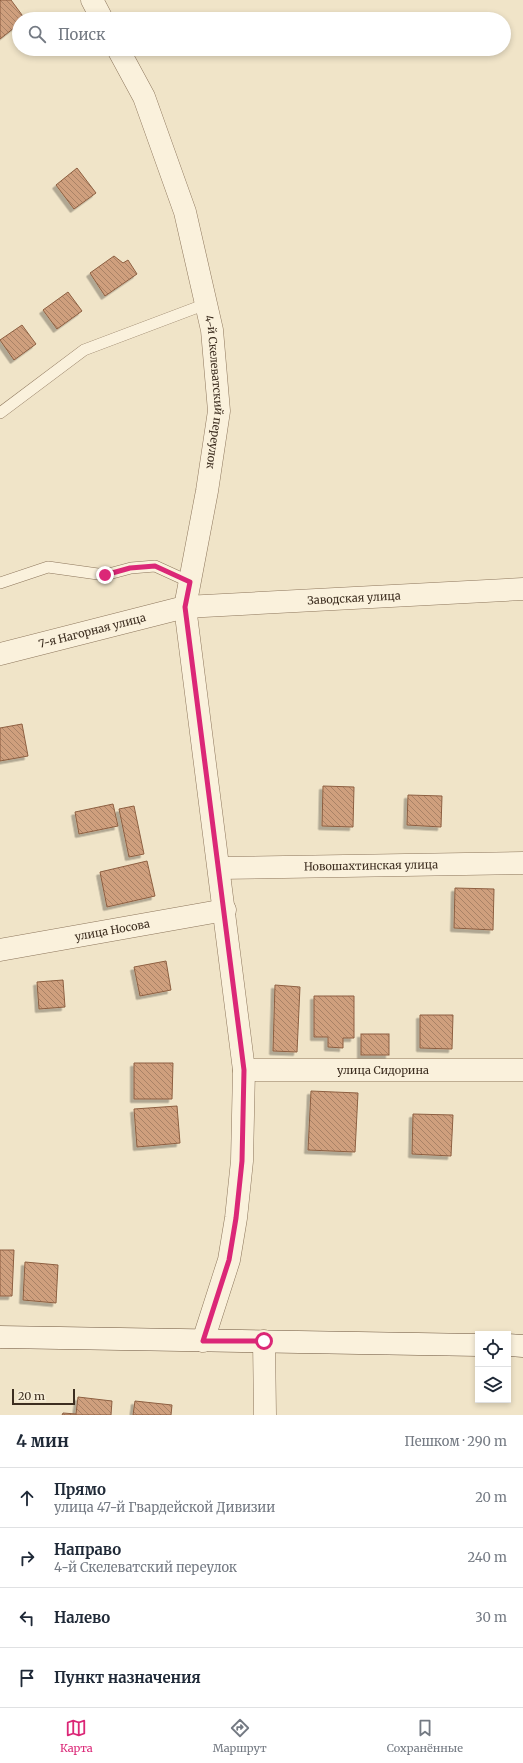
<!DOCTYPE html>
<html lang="ru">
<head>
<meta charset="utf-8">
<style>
	:root { --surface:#fff; --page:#f2f2f3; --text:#1f2937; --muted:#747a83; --line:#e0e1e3; --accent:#db2777 }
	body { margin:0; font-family:Merriweather,serif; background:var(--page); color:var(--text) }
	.controls { position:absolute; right:12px; bottom:12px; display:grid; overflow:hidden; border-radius:0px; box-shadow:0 2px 6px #0003 }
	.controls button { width:36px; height:36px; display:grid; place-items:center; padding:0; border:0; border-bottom:1px solid var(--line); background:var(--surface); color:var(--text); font:20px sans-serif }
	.scale { position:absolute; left:12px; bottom:10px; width:63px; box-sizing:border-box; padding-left:4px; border:2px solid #3d2e20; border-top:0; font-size:11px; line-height:14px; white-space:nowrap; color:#3d2e20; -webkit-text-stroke:3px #f7eed8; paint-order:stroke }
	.stop { position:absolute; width:12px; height:12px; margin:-9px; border:3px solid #db2777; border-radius:50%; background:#fff }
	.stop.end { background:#db2777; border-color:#fff; box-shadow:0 1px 4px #0008 }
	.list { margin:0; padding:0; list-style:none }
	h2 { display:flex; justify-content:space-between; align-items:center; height:52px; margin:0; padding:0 16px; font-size:17px }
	h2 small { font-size:13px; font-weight:400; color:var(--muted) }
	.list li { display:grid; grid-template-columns:26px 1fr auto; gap:12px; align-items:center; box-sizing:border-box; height:60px; padding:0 16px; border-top:1px solid var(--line) }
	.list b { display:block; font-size:15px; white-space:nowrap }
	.list p { margin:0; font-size:13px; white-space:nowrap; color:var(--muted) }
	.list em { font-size:13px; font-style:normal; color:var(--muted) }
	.icon { flex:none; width:22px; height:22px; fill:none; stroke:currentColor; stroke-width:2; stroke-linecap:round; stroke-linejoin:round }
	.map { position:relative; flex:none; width:523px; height:1415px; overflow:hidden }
	.search { position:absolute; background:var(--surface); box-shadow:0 2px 6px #0003; left:12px; right:12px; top:12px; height:44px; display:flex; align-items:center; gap:10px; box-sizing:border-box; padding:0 14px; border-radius:22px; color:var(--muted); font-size:15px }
	.sheet { height:292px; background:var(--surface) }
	nav { display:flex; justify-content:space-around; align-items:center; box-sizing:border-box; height:56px; border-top:1px solid var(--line); background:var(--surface); font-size:11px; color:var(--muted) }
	nav a { display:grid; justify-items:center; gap:2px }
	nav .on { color:var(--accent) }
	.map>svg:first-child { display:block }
	.building { fill:url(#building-back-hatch); stroke:#8d5f41; filter:url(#shadow) }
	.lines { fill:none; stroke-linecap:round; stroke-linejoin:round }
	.lane-casing { stroke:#8d765c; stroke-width:12 }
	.street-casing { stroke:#8d765c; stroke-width:23 }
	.secondary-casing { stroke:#6f573f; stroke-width:23 }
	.lane { stroke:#faf1dc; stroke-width:11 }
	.street { stroke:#faf1dc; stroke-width:22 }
	.secondary { stroke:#faf1dc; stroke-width:22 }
	.route { stroke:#db2777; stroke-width:5 }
	.labels { text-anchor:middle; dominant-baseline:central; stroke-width:3; stroke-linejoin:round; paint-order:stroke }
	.street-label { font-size:11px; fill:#3d2e20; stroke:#f7eed8 }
</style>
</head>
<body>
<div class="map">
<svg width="523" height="1415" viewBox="0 0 523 1415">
	<defs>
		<pattern id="building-back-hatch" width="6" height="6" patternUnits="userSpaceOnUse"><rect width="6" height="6" fill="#cf9f7d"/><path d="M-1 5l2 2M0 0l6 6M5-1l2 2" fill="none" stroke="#a98266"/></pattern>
		<filter id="shadow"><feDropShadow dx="-3.5" dy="3.5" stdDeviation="0" flood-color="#0004"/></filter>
	</defs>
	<rect width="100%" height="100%" fill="#f0e4c8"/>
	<g class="building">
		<polygon points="1,0 11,0 25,19 19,19 19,24 0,39 0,1"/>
		<polygon points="77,168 96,193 74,209 56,185"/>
		<polygon points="114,256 123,263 128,260 137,274 105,296 90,273"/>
		<polygon points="68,292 82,311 57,329 43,310"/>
		<polygon points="22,325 36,344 14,360 0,340"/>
		<polygon points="22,724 28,756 0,761 0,728"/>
		<polygon points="323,786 354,787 353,827 322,826"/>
		<polygon points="408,795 442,796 441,827 407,825"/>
		<polygon points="113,804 118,826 79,834 75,812"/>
		<polygon points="134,806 144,854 129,857 119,809"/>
		<polygon points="147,861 155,896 107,907 100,872"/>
		<polygon points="455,888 494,889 493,930 454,928"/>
		<polygon points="166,961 171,990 140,996 134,967"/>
		<polygon points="63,980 65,1007 39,1009 37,982"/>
		<polygon points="275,985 300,987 297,1052 273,1051"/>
		<polygon points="314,996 354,996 354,1038 343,1038 343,1048 328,1047 328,1037 314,1037"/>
		<polygon points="420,1015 453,1015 452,1049 420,1048"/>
		<rect x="361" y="1034" width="28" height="21"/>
		<polygon points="134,1063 173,1063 172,1099 134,1099"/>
		<polygon points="311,1091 358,1093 355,1152 308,1150"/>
		<polygon points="177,1106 180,1143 137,1147 134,1109"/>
		<polygon points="413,1114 453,1115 451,1156 412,1154"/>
		<polygon points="0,1250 14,1250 12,1296 0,1296"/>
		<polygon points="25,1262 58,1265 56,1303 23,1300"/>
		<polygon points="78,1397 112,1401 111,1415 62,1415 63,1413 76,1414"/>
		<polygon points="135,1401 172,1405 171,1415 133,1415"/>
	</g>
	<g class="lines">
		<g class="lane-casing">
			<g id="lane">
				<polyline points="0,413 84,350 206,304"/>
				<polyline points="0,583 48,567 105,575 131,568 155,566 190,582"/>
			</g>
		</g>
		<g class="street-casing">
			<g id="street">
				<polyline points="92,0 102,19"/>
				<path id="s1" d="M118 49 144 97 185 212 212 330 219 411 207 491 185 607 244 1070 242 1161 236 1218 229 1260 203 1341"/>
				<path id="s2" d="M0 654 185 607 523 589"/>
				<path id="s3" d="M219 868 523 863"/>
				<path id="s4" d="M0 950 225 910"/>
				<path id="s5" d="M244 1070H523"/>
				<polyline points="264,1341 265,1415"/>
			</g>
		</g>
		<g class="secondary-casing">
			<g id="secondary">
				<polyline points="0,1337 478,1345"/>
				<polyline points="508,1345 523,1346"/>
			</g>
		</g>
		<use href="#lane" class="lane"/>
		<use href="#street" class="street"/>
		<use href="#secondary" class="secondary"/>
	</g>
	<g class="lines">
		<polyline class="route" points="105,575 130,568 155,566 190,582 185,607 244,1070 242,1161 236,1218 229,1260 203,1341 264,1341"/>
	</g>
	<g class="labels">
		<g class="street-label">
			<text stroke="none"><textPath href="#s1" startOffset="360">4-й Скелеватский переулок</textPath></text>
			<text stroke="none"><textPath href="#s2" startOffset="360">Заводская улица</textPath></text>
			<text stroke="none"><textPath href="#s2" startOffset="95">7-я Нагорная улица</textPath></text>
			<text stroke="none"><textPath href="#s3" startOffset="152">Новошахтинская улица</textPath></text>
			<text stroke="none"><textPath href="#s4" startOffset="114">улица Носова</textPath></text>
			<text stroke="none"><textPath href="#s5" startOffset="139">улица Сидорина</textPath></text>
		</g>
	</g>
</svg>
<div class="controls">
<button><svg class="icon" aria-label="locate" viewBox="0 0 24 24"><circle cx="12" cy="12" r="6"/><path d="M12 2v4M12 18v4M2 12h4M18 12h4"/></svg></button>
<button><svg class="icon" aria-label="layers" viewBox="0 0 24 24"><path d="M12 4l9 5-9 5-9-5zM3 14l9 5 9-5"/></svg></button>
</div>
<div class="scale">20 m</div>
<div class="stop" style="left:264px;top:1341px"></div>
<div class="stop end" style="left:105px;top:575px"></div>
<div class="search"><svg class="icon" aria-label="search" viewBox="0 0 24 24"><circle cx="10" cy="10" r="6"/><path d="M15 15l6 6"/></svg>Поиск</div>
</div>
<section class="sheet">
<h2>4 мин<small>Пешком · 290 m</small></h2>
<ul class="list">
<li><svg class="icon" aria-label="ahead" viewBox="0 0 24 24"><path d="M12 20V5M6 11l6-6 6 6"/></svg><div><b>Прямо</b><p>улица 47-й Гвардейской Дивизии</p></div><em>20 m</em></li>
<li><svg class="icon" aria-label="right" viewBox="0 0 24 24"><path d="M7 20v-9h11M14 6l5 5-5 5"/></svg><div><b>Направо</b><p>4-й Скелеватский переулок</p></div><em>240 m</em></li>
<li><svg class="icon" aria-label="left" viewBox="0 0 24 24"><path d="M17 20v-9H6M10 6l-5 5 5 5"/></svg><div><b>Налево</b></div><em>30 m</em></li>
<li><svg class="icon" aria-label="arrive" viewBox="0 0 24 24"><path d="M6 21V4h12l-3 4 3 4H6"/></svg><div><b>Пункт назначения</b></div></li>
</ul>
</section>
<nav>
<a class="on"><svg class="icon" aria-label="map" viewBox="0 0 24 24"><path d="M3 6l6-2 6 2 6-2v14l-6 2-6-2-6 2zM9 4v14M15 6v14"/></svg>Карта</a>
<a><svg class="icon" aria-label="directions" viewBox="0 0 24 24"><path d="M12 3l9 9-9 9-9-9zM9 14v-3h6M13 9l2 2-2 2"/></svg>Маршрут</a>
<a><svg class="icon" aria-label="saved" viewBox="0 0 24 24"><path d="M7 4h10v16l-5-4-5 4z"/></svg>Сохранённые</a>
</nav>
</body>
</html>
